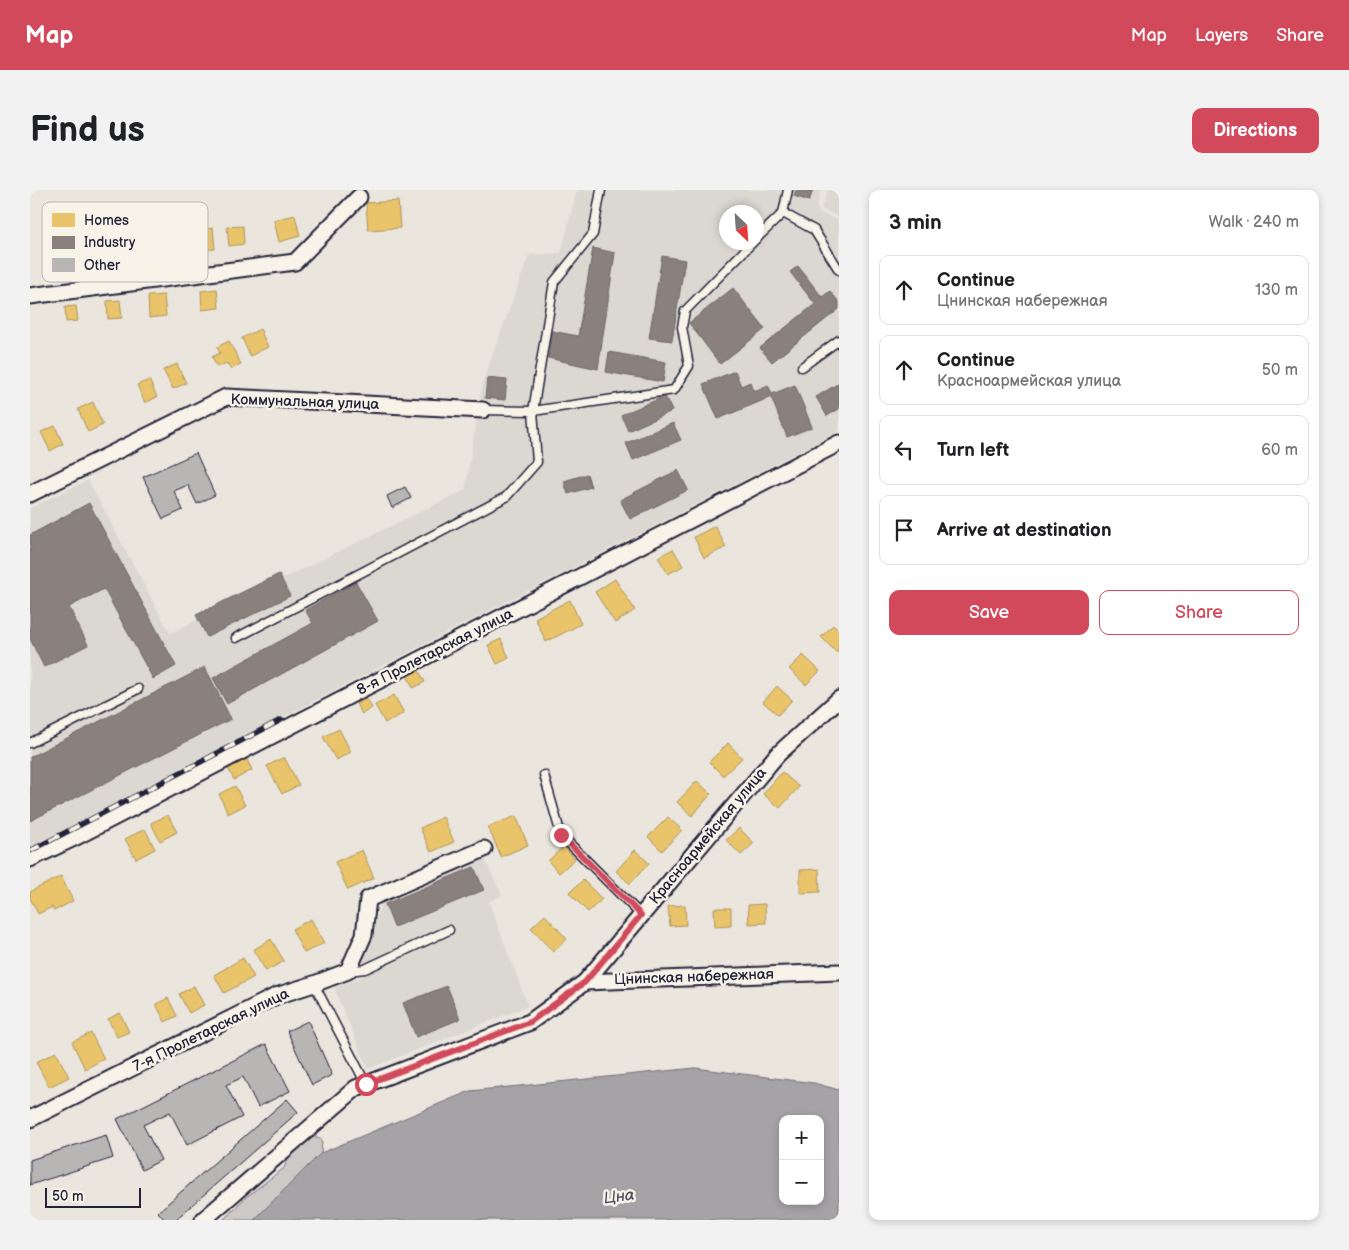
<!DOCTYPE html>
<html lang="en">
<head>
<meta charset="utf-8">
<style>
	:root { --surface:#fff; --page:#f2f2f2; --text:#202124; --muted:#757577; --line:#e0e0e0; --accent:#d1495b }
	body { margin:0; font-family:"Balsamiq Sans",sans-serif; background:var(--page); color:var(--text) }
	.controls { position:absolute; right:15px; bottom:15px; display:grid; overflow:hidden; border-radius:10px; box-shadow:0 2px 8px #0003 }
	.controls button { width:45px; height:45px; display:grid; place-items:center; padding:0; border:0; border-bottom:1px solid var(--line); background:var(--surface); color:var(--text); font:25px sans-serif }
	.compass { position:absolute; left:689px; top:15px; width:45px; height:45px; border-radius:50%; background:var(--surface); box-shadow:0 2px 8px #0003; rotate:155deg }
	.scale { position:absolute; left:15px; bottom:12px; width:96px; box-sizing:border-box; padding-left:5px; border:2px solid #22223b; border-top:0; font-size:14px; line-height:18px; white-space:nowrap; color:#22223b; -webkit-text-stroke:4px #f7f3e8; paint-order:stroke }
	.stop { position:absolute; width:15px; height:15px; margin:-11px; border:4px solid #d1495b; border-radius:50%; background:#fff }
	.stop.end { background:#d1495b; border-color:#fff; box-shadow:0 1px 5px #0008 }
	.list { margin:0; padding:0; list-style:none }
	h2 { display:flex; justify-content:space-between; align-items:center; height:65px; margin:0; padding:0 20px; font-size:21px }
	h2 small { font-size:16px; font-weight:400; color:var(--muted) }
	.list li { display:grid; grid-template-columns:32px 1fr auto; gap:15px; align-items:center; box-sizing:border-box; height:70px; margin:0 10px 10px; padding:0 10px; border:1px solid var(--line); border-radius:10px }
	.list b { display:block; font-size:19px; white-space:nowrap }
	.list p { margin:0; font-size:16px; white-space:nowrap; color:var(--muted) }
	.list em { font-size:16px; font-style:normal; color:var(--muted) }
	.actions { display:flex; gap:10px; padding:15px 20px }
	.actions a { flex:1; padding:11px 0; border:1px solid var(--accent); border-radius:10px; text-align:center; font-size:18px; color:var(--accent) }
	.actions .main { background:var(--accent); color:#fff }
	.icon { flex:none; width:28px; height:28px; fill:none; stroke:currentColor; stroke-width:2; stroke-linecap:round; stroke-linejoin:round }
	.map { position:relative; flex:none; width:809px; height:1030px; overflow:hidden; border-radius:10px }
	header { display:flex; align-items:center; gap:30px; box-sizing:border-box; height:70px; padding:0 25px; background:var(--accent); color:#fff }
	header strong { font-size:24px }
	nav { display:flex; gap:28px; margin-inline-start:auto; font-size:18px }
	.intro { display:flex; align-items:center; justify-content:space-between; box-sizing:border-box; height:120px; padding:0 30px }
	h1 { margin:0; font-size:35px }
	.button { padding:12px 22px; border-radius:10px; background:var(--accent); color:#fff; font-size:18px; font-weight:700 }
	main { display:flex; gap:30px; padding:0 30px }
	aside { flex:1; background:var(--surface); border-radius:10px; box-shadow:0 2px 8px #0003 }
	.map>svg:first-child { display:block }
	.built { fill:#dbd8d2; fill-rule:evenodd }
	.green { fill:#cdc9c6; stroke:#787680 }
	.water { fill:#a6a3a6; stroke:#716f7b; fill-rule:evenodd }
	.homes { fill:#e9c46a; stroke:#ad935c }
	.industry { fill:#8a817c; stroke:#6b6468 }
	.building { fill:#b8b6b5; stroke:#22223b }
	.lines { fill:none; stroke-linecap:round; stroke-linejoin:round }
	.service-casing { stroke:#22223b; stroke-width:11 }
	.minor-casing { stroke:#22223b; stroke-width:19 }
	.service { stroke:#f7f3e8; stroke-width:8 }
	.minor { stroke:#f7f3e8; stroke-width:15 }
	.rail-casing { stroke:#22223b; stroke-width:5.5 }
	.rail { stroke:#f7f3e8; stroke-width:4; stroke-dasharray:11; stroke-linecap:butt }
	.route { stroke:#d1495b; stroke-width:6 }
	.labels { text-anchor:middle; dominant-baseline:central; stroke-width:5; stroke-linejoin:round; paint-order:stroke }
	.street-label { font-size:15px; fill:#22223b; stroke:#f7f3e8 }
	.water-label { font-size:16px; font-style:italic; fill:#504f60; stroke:#f7f3e8 }
	.key { fill:#f7f3e8; stroke:#b7b4b4; stroke-width:1 }
	.key-label { font-size:14px; fill:#22223b }
</style>
</head>
<body>
<header>
<strong>Map</strong>
<nav><a>Map</a><a>Layers</a><a>Share</a></nav>
</header>
<div class="intro"><h1>Find us</h1><a class="button">Directions</a></div>
<main>
<div class="map">
<svg width="809" height="1030" viewBox="0 0 809 1030">
	<rect width="100%" height="100%" fill="#eae6de"/>
	<filter id="ink" filterUnits="userSpaceOnUse"><feTurbulence type="fractalNoise" baseFrequency=".02" numOctaves="2"/><feDisplacementMap in="SourceGraphic" scale="10" xChannelSelector="R" yChannelSelector="G"/><feConvolveMatrix kernelMatrix="1 2 1 2 8 2 1 2 1" color-interpolation-filters="sRGB"/></filter>
	<g filter="url(#ink)">
		<g class="built">
			<path d="M547 0H792L786 17 790 23 809 30V241L0 657V318L58 290 140 443 435 300 453 191 499 65 531 63ZM696 22H726V52H696Z"/>
			<polygon points="798,0 809,0 809,27 791,19"/>
			<polygon points="454,668 472,705 459,712 498,816 338,879 304,798 337,784 333,771 352,711"/>
		</g>
		<polygon class="green" points="283,946 292,950 291,963 224,1030 193,1030 215,1008 254,978 258,968"/>
		<path class="water" d="M665 878 784 893 809 900V1030H224L291 963 440 901ZM753 929H790V1011H753Z"/>
		<g class="homes">
			<polygon points="368,11 370,38 338,40 336,13"/>
			<polygon points="265,25 270,46 249,52 244,30"/>
			<polygon points="213,36 214,54 199,56 197,37"/>
			<polygon points="183,38 185,59 170,60 168,40"/>
			<polygon points="187,99 189,118 172,120 171,101"/>
			<polygon points="134,105 136,126 119,128 118,106"/>
			<polygon points="90,110 92,128 78,129 77,111"/>
			<polygon points="46,116 48,131 36,132 35,117"/>
			<polygon points="230,139 238,157 220,166 212,148"/>
			<polygon points="199,151 211,174 200,179 197,173 187,177 182,167 190,163 187,157"/>
			<polygon points="147,174 156,193 143,199 133,180"/>
			<polygon points="119,190 127,207 115,213 107,195"/>
			<polygon points="63,212 73,235 58,242 48,219"/>
			<polygon points="25,236 33,254 20,261 11,242"/>
			<polygon points="685,336 696,357 674,368 664,347"/>
			<polygon points="643,359 653,376 638,384 628,367"/>
			<polygon points="585,389 605,420 585,433 565,402"/>
			<polygon points="540,410 551,434 516,452 505,428"/>
			<polygon points="803,435 809,441 809,460 807,463 791,447"/>
			<polygon points="471,449 479,468 467,474 458,455"/>
			<polygon points="773,465 790,481 776,495 759,479"/>
			<polygon points="388,479 395,492 383,498 377,485"/>
			<polygon points="747,496 762,510 748,525 733,512"/>
			<polygon points="364,505 374,523 355,533 345,515"/>
			<polygon points="337,508 342,518 332,524 326,514"/>
			<polygon points="309,539 321,562 306,570 293,547"/>
			<polygon points="698,553 712,568 693,586 679,572"/>
			<polygon points="254,567 269,595 252,604 237,576"/>
			<polygon points="216,568 222,580 204,590 198,578"/>
			<polygon points="752,582 769,597 750,618 733,604"/>
			<polygon points="667,591 681,604 662,626 647,612"/>
			<polygon points="205,596 215,615 198,624 189,604"/>
			<polygon points="138,625 147,642 130,651 121,633"/>
			<polygon points="486,626 498,655 471,667 458,637"/>
			<polygon points="413,627 424,652 401,662 390,638"/>
			<polygon points="638,627 652,640 632,661 618,647"/>
			<polygon points="709,638 724,653 711,665 696,650"/>
			<polygon points="115,639 125,659 106,669 95,649"/>
			<polygon points="534,656 545,669 529,683 518,671"/>
			<polygon points="332,660 344,688 318,700 305,672"/>
			<polygon points="605,660 619,673 600,694 586,681"/>
			<polygon points="789,679 790,702 770,703 770,680"/>
			<polygon points="31,686 43,711 24,721 22,717 8,724 0,708 0,702"/>
			<polygon points="553,690 572,709 558,722 539,703"/>
			<polygon points="735,714 736,733 719,734 718,715"/>
			<polygon points="655,715 656,735 640,736 638,716"/>
			<polygon points="684,718 701,718 701,736 685,737"/>
			<polygon points="515,725 537,749 523,762 501,738"/>
			<polygon points="281,729 294,753 274,763 262,739"/>
			<polygon points="241,749 254,771 236,781 223,760"/>
			<polygon points="213,768 224,787 194,803 184,785"/>
			<polygon points="164,796 174,815 159,823 149,804"/>
			<polygon points="138,808 147,826 135,832 126,814"/>
			<polygon points="90,823 99,842 87,847 78,829"/>
			<polygon points="61,843 74,869 55,879 42,852"/>
			<polygon points="26,862 39,887 19,897 6,872"/>
		</g>
		<g class="industry">
			<polygon points="766,0 783,0 779,11 764,6"/>
			<polygon points="563,58 585,63 568,179 518,168 522,141 548,146"/>
			<polygon points="632,66 655,70 642,151 619,148"/>
			<polygon points="768,76 792,107 800,101 809,112 809,119 742,172 730,158 785,114 760,82"/>
			<polygon points="703,98 735,139 690,174 659,133"/>
			<polygon points="579,162 636,172 633,192 576,182"/>
			<polygon points="705,181 711,196 720,192 724,201 738,195 742,204 765,195 782,237 757,247 741,207 688,229 673,194"/>
			<polygon points="457,188 477,190 475,210 455,208"/>
			<polygon points="809,193 809,219 797,226 786,207"/>
			<polygon points="635,206 642,221 598,241 591,225"/>
			<polygon points="643,233 651,250 603,270 596,253"/>
			<polygon points="648,280 658,300 600,329 590,310"/>
			<polygon points="557,284 561,297 538,304 534,291"/>
			<polygon points="59,313 146,476 123,489 74,399 39,417 58,455 14,477 0,449 0,345"/>
			<polygon points="249,384 260,406 177,447 166,425"/>
			<polygon points="326,392 348,431 197,514 183,488 283,433 275,420"/>
			<polygon points="175,477 201,529 0,631 0,567"/>
			<polygon points="444,677 454,700 364,737 355,714"/>
			<polygon points="417,796 430,829 386,847 373,813"/>
		</g>
		<g class="building">
			<polygon points="166,263 185,305 167,314 158,295 144,301 153,320 133,329 113,287"/>
			<polygon points="375,297 381,308 362,318 357,306"/>
			<polygon points="278,831 302,885 282,895 257,841"/>
			<polygon points="236,854 260,901 228,917 213,887 196,895 212,927 157,955 140,922 113,935 131,970 112,980 87,929"/>
			<polygon points="257,909 268,922 145,1030 135,1030 128,1022"/>
			<polygon points="76,945 83,968 0,995 0,970"/>
		</g>
		<g class="lines">
			<g class="service-casing">
				<g id="service">
					<polyline points="571,0 563,44 524,92 503,221 644,200 659,176 652,137 655,121 723,52"/>
					<polyline points="753,23 758,0"/>
					<polyline points="726,49 753,23 784,40 809,80"/>
					<polyline points="772,177 809,150"/>
					<polyline points="206,448 476,307 507,272 503,221 453,220"/>
					<polyline points="0,553 108,499"/>
					<polyline points="514,585 531,645 611,725"/>
					<polyline points="318,781 335,779 419,740"/>
					<polyline points="284,794 336,894"/>
				</g>
			</g>
			<g class="minor-casing">
				<g id="minor">
					<polyline points="0,106 265,72 329,7"/>
					<polyline points="0,304 196,207 453,220"/>
					<polyline points="0,669 44,648 809,253"/>
					<polyline points="555,792 809,782"/>
					<polyline points="0,929 246,806 284,794 318,781 334,745 338,709 454,659"/>
					<polyline points="173,1030 326,898 500,832 555,792 747,565 809,509"/>
				</g>
			</g>
			<use href="#service" class="service"/>
			<use href="#minor" class="minor"/>
			<g class="rail-casing">
				<polyline id="rail" points="0,661 251,530"/>
			</g>
			<use href="#rail" class="rail"/>
		</g>
	</g>
	<g class="lines" filter="url(#ink)">
		<polyline class="route" points="336,894 500,832 555,792 611,725 531,645"/>
	</g>
	<g class="labels">
		<g class="street-label">
			<text transform="translate(275 212) rotate(2)">Коммунальная улица</text>
			<text transform="translate(405 462) rotate(-27)">8-я Пролетарская улица</text>
			<text transform="translate(678 646) rotate(-50)">Красноармейская улица</text>
			<text transform="translate(664 787) rotate(-2)">Цнинская набережная</text>
			<text transform="translate(181 840) rotate(-26)">7-я Пролетарская улица</text>
		</g>
		<g class="water-label">
			<text transform="translate(589 1007) rotate(-8)">Цна</text>
		</g>
	</g>
	<rect x="12" y="12" width="166" height="80" rx="8" class="key"/>
	<rect x="22" y="23" width="23" height="14" fill="#e9c46a"/>
	<rect x="22" y="46" width="23" height="13" fill="#8a817c"/>
	<rect x="22" y="68" width="23" height="14" fill="#b8b6b5"/>
	<g class="key-label">
		<text x="54" y="35">Homes</text>
		<text x="54" y="57">Industry</text>
		<text x="54" y="80">Other</text>
	</g>
</svg>
<div class="controls">
<button>+</button>
<button>−</button>
</div>
<svg class="compass" viewBox="-18 -18 36 36"><path d="M0-13l5 13h-10z" fill="#e53935"/><path d="M0 13l5-13h-10z" fill="#757577"/></svg>
<div class="scale">50 m</div>
<div class="stop" style="left:336px;top:894px"></div>
<div class="stop end" style="left:531px;top:645px"></div>
</div>
<aside>
<h2>3 min<small>Walk · 240 m</small></h2>
<ul class="list">
<li><svg class="icon" aria-label="ahead" viewBox="0 0 24 24"><path d="M12 20V5M6 11l6-6 6 6"/></svg><div><b>Continue</b><p>Цнинская набережная</p></div><em>130 m</em></li>
<li><svg class="icon" aria-label="ahead" viewBox="0 0 24 24"><path d="M12 20V5M6 11l6-6 6 6"/></svg><div><b>Continue</b><p>Красноармейская улица</p></div><em>50 m</em></li>
<li><svg class="icon" aria-label="left" viewBox="0 0 24 24"><path d="M17 20v-9H6M10 6l-5 5 5 5"/></svg><div><b>Turn left</b></div><em>60 m</em></li>
<li><svg class="icon" aria-label="arrive" viewBox="0 0 24 24"><path d="M6 21V4h12l-3 4 3 4H6"/></svg><div><b>Arrive at destination</b></div></li>
</ul>
<div class="actions"><a class="main">Save</a><a>Share</a></div>
</aside>
</main>
</body>
</html>
